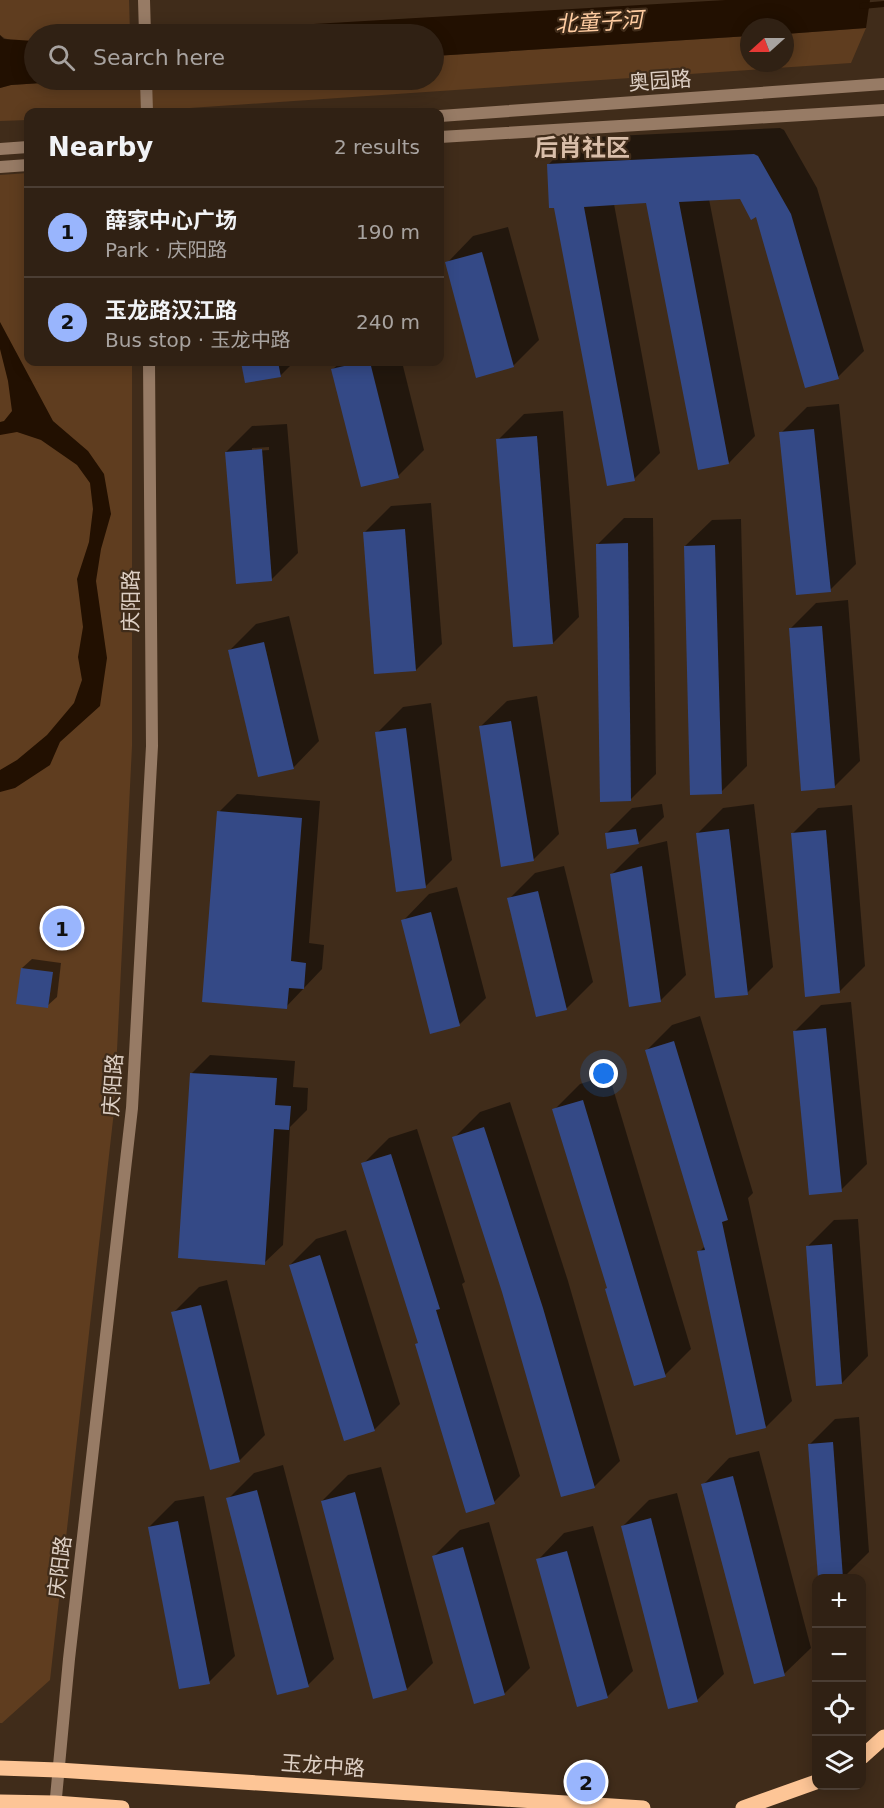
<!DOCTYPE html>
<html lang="en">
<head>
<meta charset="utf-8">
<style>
	:root { --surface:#302114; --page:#3c2e22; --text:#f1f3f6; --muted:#a8a3a0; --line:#4b3e34; --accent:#99b5fd }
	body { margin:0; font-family:"DejaVu Sans","Noto Sans SC",sans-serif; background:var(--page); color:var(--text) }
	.controls { position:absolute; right:18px; bottom:18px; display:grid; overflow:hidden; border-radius:12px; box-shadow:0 3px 15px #0003 }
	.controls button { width:54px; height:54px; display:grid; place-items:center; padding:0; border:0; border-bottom:2px solid var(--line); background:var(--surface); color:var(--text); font:30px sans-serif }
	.compass { position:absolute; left:740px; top:18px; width:54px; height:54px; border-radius:50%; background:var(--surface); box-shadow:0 3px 15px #0003; rotate:249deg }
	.you { position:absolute; left:604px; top:1074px; width:21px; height:21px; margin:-15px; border:4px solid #fff; border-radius:50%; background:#1a73e8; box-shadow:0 0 0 9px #1a73e833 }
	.badge { display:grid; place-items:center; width:39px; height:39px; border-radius:50%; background:var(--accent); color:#111; font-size:20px; font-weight:700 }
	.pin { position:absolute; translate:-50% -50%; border:3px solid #fff; box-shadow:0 2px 6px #0006 }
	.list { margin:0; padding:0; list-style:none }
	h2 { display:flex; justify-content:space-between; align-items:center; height:78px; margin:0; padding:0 24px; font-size:26px }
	h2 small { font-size:20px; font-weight:400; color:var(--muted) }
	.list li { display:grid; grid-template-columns:39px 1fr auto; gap:18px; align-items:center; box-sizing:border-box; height:90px; padding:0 24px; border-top:2px solid var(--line) }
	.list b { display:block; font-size:22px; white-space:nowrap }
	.list p { margin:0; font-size:20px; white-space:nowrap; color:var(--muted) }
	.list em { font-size:20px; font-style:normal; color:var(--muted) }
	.icon { flex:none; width:33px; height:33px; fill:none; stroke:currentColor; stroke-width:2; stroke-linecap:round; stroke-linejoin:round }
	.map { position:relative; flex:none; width:884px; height:1808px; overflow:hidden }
	.search { position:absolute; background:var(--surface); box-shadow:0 3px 15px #0003; left:24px; top:24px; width:420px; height:66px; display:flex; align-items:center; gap:15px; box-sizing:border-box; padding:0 21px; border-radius:33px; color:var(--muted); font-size:22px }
	.panel { position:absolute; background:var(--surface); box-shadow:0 3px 15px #0003; left:24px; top:108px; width:420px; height:258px; border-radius:12px }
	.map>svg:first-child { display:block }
	.green { fill:#5f3d1f }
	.water { fill:#221001 }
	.shadow { fill:#0007; fill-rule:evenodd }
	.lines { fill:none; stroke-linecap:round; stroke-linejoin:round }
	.stream { stroke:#221001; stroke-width:6 }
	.building { fill:#344986 }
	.minor { stroke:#977b65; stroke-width:12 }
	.tertiary { stroke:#977b65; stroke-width:12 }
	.primary { stroke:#fdc596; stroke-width:15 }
	.labels { text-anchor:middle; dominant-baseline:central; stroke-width:4.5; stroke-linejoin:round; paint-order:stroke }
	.street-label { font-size:21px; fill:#ddcfc4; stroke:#402c1a }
	.water-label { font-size:22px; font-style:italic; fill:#ffcca1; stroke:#402c1a }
	.quarter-label { font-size:24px; font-weight:bold; fill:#d9bea9; stroke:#402c1a }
</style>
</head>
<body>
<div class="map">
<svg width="884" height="1808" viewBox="0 0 884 1808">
	<rect width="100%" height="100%" fill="#402c1a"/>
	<g class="green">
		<path d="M0 0H129L130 34H34V41C24 42 8 42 0 35Z"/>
		<polygon points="866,28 851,63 131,112 28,112 28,120 0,121 0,88 11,85 87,80 434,80 434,56 749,36 749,63 785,63 785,34"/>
		<polygon points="28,173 28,362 132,362 132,746 114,1111 50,1680 2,1723 0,1723 0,175"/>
	</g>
	<g class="water">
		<polygon points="726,0 870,0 866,28 785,34 785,27 749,27 749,36 434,56 434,34 141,34"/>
		<polygon points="0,35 4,39 34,41 34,80 87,80 11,85 0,88"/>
		<polygon points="0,322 53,421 88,451 104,474 111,514 101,549 96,581 107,658 100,706 60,742 50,765 15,788 0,792 0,770 17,760 47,735 74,703 82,680 78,657 83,627 77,579 89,542 93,509 90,483 77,465 41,440 17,432 0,435 0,422 4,421 12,411 8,381 0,349"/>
	</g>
	<g class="shadow">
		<polygon points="780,128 784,130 817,188 864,351 838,377 756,215 740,197 709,199 755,436 729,463 647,202 614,204 660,453 634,479 548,165 574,138"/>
		<polygon points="508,227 539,340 513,366 447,263 473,236"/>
		<polygon points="243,362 294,362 280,376 246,382"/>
		<polygon points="341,362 402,362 424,450 398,476 333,369"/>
		<polygon points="839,404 856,564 830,590 781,433 807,407"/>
		<polygon points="563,411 579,617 553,643 498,440 524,414"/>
		<path d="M287 424 298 553 272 579 226 452 252 426ZM269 447V450L252 451V448Z"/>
		<polygon points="431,503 442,644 416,670 365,532 391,506"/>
		<polygon points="624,518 653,518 656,774 630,800 598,544"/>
		<polygon points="741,519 747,766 721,792 685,546 712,520"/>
		<polygon points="848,600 860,761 834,787 790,629 816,603"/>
		<polygon points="289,616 319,741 293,768 230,650 256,624"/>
		<polygon points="537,696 559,834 533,860 480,727 507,701"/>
		<polygon points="431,703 452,860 426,886 377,733 403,707"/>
		<polygon points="237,794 320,801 309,943 324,945 322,969 286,1007 219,812"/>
		<polygon points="662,804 664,817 638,843 606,834 632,808"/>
		<polygon points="754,804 773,967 747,993 697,834 723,808"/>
		<polygon points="852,805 865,966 839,992 792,834 818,808"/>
		<polygon points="667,841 686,975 660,1001 612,874 638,848"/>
		<polygon points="564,866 593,982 567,1008 537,1016 509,899 535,873"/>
		<polygon points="457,887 486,998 460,1024 403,921 429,894"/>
		<polygon points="32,959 61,963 57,997 47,1006 22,968"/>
		<polygon points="851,1002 867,1164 841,1190 795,1031 821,1005"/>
		<polygon points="700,1016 753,1193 748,1198 792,1401 766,1427 699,1252 705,1246 646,1051 672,1025"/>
		<polygon points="210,1055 295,1061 293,1087 308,1088 307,1110 290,1127 283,1245 264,1263 192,1073"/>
		<polygon points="609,1075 691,1349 665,1375 554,1110 580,1084"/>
		<polygon points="510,1102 568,1281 620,1461 594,1487 454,1138 480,1112"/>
		<polygon points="417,1129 465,1282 462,1284 520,1476 494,1502 417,1344 419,1342 363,1164 389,1138"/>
		<polygon points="858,1219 868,1356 842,1383 808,1246 834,1220"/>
		<polygon points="346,1230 400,1404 374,1430 290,1265 316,1239"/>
		<polygon points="227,1280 265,1435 239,1461 173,1313 199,1287"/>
		<polygon points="859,1417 869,1552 843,1578 820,1578 809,1445 835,1419"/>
		<polygon points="759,1451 811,1648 784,1674 703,1485 729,1458"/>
		<polygon points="283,1465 334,1659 308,1685 228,1499 254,1473"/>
		<polygon points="381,1467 433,1663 407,1689 322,1501 348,1475"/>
		<polygon points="677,1493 724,1674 697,1700 623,1526 649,1500"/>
		<polygon points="204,1496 235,1656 209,1682 149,1527 175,1501"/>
		<polygon points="489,1522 530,1668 504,1694 434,1556 460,1530"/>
		<polygon points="593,1526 633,1671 607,1697 538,1560 564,1533"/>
	</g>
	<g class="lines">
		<polyline class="stream" points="862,6 884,4"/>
	</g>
	<g class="building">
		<polygon points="754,154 758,156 791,214 839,379 805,388 756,217 751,220 740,199 679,202 729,464 698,470 646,203 584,207 635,481 607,486 554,208 549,208 547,164"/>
		<polygon points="482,252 514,367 476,378 445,262"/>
		<polygon points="241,362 278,362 281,377 245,383"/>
		<polygon points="362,362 370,362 399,478 361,487 331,369"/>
		<polygon points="814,429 831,592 796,595 779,432"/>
		<polygon points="537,436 553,644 513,647 496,439"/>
		<polygon points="262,449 272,581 236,584 225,452"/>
		<polygon points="405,529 416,671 374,674 363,532"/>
		<polygon points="628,543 631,801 600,802 596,544"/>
		<polygon points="715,545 722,794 690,795 684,546"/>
		<polygon points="822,626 835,788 801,791 789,628"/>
		<polygon points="264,642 294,769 258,777 228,650"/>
		<polygon points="511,721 534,861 501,867 479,726"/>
		<polygon points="406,728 426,888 396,892 375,732"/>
		<polygon points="217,811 302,818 291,961 306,963 304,989 289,988 287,1009 202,1002"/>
		<polygon points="636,829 639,844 607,849 605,833"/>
		<polygon points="729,829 748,995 715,998 696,833"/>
		<polygon points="826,830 840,993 805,997 791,833"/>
		<polygon points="642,866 661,1002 629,1007 610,874"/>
		<polygon points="538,891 567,1010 536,1017 507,898"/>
		<polygon points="431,912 460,1026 430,1034 401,920"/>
		<polygon points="21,968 53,972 48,1008 16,1004"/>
		<polygon points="826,1028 842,1192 809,1195 793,1031"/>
		<polygon points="674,1041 728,1220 722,1222 766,1428 736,1435 697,1251 705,1250 645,1050"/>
		<polygon points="190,1073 277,1078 275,1105 291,1106 289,1130 274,1129 265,1265 178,1258"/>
		<polygon points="583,1100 666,1377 634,1386 605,1289 607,1288 552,1109"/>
		<polygon points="484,1127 543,1308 595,1488 561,1497 502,1292 452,1137"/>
		<polygon points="391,1154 440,1309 436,1310 495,1504 466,1513 415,1344 418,1343 361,1163"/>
		<polygon points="832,1244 842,1384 816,1386 806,1246"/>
		<polygon points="320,1255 375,1431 344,1441 289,1265"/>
		<polygon points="201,1305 240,1462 210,1470 171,1312"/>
		<polygon points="833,1442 843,1578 818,1578 808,1444"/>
		<polygon points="733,1476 785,1676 754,1684 701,1484"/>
		<polygon points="257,1490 309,1687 277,1695 226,1498"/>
		<polygon points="355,1492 407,1690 373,1699 321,1501"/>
		<polygon points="651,1518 698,1702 668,1709 621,1526"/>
		<polygon points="178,1521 210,1684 179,1689 148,1527"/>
		<polygon points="463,1547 505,1695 474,1704 432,1556"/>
		<polygon points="567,1551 608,1698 577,1707 536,1559"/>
	</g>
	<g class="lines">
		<g class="minor">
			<polyline points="144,0 145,34"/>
			<polyline points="146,80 147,112"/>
			<polyline points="55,1808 69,1659 132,1108 152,746 149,362"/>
		</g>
		<g class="tertiary">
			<polyline points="440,116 884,84"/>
			<polyline points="440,137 884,110"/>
			<polyline points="0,149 28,147"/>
			<polyline points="0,167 28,165"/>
		</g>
		<g class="primary">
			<polyline points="862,1757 884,1737"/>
			<polyline points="0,1768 58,1770 643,1808"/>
			<polyline points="0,1802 55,1803 122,1808"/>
			<polyline points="743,1808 816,1782"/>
		</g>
	</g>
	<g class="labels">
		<g class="street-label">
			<text transform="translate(660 81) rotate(-4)">奥园路</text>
			<text transform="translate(131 601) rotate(-90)">庆阳路</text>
			<text transform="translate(113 1085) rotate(-86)">庆阳路</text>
			<text transform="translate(60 1567) rotate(-83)">庆阳路</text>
			<text transform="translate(323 1766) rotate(4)">玉龙中路</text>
		</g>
		<g class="water-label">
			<text transform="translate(599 22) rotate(-3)">北童子河</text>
		</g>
		<g class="quarter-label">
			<text x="582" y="148">后肖社区</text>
		</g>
	</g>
</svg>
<div class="controls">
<button>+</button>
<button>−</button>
<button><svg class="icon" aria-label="locate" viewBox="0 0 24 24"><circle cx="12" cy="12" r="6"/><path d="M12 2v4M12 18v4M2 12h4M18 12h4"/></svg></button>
<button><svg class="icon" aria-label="layers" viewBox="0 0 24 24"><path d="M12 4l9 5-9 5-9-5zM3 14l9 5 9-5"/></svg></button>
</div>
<svg class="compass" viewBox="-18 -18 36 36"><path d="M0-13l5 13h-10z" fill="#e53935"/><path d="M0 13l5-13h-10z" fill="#a8a3a0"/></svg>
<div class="you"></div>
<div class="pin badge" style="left:62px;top:928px">1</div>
<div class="pin badge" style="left:586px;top:1782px">2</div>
<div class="search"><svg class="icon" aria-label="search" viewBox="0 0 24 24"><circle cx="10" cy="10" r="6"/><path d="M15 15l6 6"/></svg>Search here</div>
<section class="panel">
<h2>Nearby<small>2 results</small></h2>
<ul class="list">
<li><span class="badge">1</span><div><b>薛家中心广场</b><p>Park · 庆阳路</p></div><em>190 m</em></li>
<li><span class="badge">2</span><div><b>玉龙路汉江路</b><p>Bus stop · 玉龙中路</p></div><em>240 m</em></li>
</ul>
</section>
</div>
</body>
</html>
